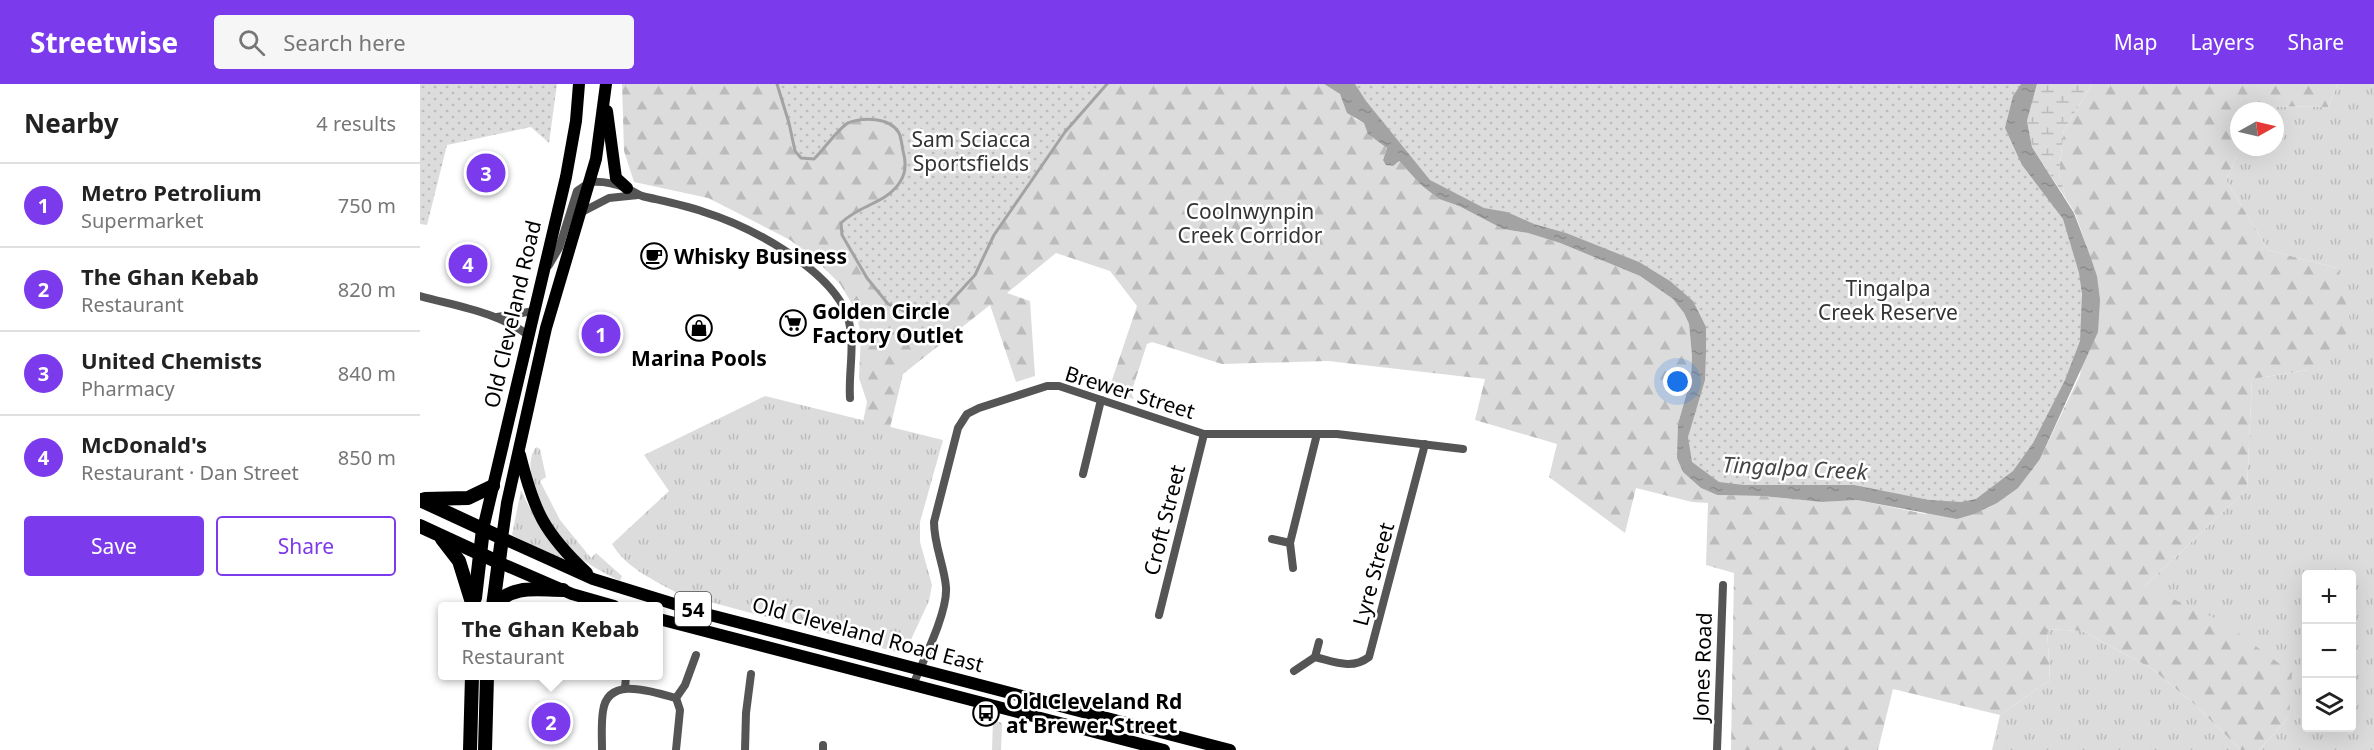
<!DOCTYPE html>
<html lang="en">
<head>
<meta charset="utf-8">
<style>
	:root { --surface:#fff; --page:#f6f6f6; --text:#222; --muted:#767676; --line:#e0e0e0; --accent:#7c3aed }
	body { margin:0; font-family:"Noto Sans",sans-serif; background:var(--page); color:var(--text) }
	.controls { position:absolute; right:18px; bottom:18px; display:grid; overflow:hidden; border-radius:6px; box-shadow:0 6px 24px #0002 }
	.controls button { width:54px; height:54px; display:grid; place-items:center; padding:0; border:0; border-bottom:2px solid var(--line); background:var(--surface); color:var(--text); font:30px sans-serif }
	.compass { position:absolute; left:1810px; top:18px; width:54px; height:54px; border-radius:50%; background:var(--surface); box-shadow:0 6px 24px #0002; rotate:82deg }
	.you { position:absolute; left:1258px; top:298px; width:21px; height:21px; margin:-15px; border:4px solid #fff; border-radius:50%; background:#1a73e8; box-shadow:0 0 0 9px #1a73e833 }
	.badge { display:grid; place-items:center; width:39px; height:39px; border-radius:50%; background:var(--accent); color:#fff; font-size:20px; font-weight:700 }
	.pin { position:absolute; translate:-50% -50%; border:3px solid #fff; box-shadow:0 2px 6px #0006 }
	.popup { position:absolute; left:18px; top:518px; width:225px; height:78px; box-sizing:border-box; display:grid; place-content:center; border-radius:6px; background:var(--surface); filter:drop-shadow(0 2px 4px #0005); font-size:20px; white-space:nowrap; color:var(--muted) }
	.popup b { font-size:22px; color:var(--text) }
	.popup::after { content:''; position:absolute; left:50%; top:100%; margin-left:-12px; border:12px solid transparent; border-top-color:var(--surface) }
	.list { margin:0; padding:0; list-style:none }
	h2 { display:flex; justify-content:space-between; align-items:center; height:78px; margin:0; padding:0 24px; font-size:26px }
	h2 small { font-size:20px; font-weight:400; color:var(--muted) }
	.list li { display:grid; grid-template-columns:39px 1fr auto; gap:18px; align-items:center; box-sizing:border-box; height:84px; padding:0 24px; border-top:2px solid var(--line) }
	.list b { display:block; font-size:22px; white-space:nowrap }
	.list p { margin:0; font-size:20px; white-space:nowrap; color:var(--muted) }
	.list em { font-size:20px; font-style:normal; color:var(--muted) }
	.actions { display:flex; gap:12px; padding:18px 24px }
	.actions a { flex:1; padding:14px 0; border:2px solid var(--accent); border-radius:6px; text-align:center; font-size:21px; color:var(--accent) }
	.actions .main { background:var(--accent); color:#fff }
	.icon { flex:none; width:33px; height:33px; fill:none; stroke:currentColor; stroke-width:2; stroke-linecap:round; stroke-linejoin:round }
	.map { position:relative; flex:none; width:1954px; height:666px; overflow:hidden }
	header { display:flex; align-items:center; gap:36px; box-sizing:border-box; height:84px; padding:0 30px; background:var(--accent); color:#fff }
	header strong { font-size:28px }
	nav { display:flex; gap:33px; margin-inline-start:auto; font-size:21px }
	.search { width:420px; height:54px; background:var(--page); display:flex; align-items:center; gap:15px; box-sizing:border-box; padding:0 21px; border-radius:6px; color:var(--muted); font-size:22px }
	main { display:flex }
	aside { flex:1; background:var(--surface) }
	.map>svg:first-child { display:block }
	.grass { fill:url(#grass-tufts); fill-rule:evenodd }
	.forest { fill:url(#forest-firs) }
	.wetland { fill:url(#wetland-marsh) }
	.park { fill:url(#park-dots) }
	.water { fill:url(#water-ripples) }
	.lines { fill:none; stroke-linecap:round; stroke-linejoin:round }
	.stream { stroke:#a3a3a3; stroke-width:3 }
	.minor { stroke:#555; stroke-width:8 }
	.primary { stroke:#000; stroke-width:12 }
	.trunk { stroke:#000; stroke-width:14 }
	.labels { text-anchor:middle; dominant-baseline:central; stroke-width:5; stroke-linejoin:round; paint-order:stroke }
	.shield { fill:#fff; stroke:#4c4c4c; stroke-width:1.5 }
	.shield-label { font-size:20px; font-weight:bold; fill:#000 }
	.park-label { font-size:21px; fill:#333; stroke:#fff }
	.poi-label { font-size:21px; font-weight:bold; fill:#000; stroke:#fff; text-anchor:start }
	.street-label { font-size:21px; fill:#000; stroke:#fff }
	.water-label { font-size:22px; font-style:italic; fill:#444; stroke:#fff }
</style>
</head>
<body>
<header>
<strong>Streetwise</strong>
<div class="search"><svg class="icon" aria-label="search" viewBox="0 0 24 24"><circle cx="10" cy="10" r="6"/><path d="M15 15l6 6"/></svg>Search here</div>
<nav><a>Map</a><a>Layers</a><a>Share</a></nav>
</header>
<main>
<aside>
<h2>Nearby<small>4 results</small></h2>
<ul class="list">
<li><span class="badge">1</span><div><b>Metro Petrolium</b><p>Supermarket</p></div><em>750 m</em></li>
<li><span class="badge">2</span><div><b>The Ghan Kebab</b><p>Restaurant</p></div><em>820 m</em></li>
<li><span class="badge">3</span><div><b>United Chemists</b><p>Pharmacy</p></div><em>840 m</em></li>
<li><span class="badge">4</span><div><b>McDonald's</b><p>Restaurant · Dan Street</p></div><em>850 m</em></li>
</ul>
<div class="actions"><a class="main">Save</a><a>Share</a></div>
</aside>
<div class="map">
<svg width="1954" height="666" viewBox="0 0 1954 666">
	<defs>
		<pattern id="grass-tufts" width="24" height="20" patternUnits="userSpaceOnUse" patternTransform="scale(1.5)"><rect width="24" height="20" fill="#dcdcdc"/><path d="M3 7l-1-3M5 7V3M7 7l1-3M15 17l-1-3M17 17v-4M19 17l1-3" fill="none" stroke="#bbb"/></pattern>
		<pattern id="forest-firs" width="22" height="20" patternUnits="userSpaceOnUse" patternTransform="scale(1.5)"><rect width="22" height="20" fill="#dcdcdc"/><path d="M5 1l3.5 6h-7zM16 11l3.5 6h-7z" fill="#bbb"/></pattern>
		<pattern id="wetland-marsh" width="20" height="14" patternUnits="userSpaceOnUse" patternTransform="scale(1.5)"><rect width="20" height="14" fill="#dcdcdc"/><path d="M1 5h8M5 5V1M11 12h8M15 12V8" fill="none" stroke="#bbb"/></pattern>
		<pattern id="park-dots" width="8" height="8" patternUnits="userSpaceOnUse" patternTransform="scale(1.5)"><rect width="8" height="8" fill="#dcdcdc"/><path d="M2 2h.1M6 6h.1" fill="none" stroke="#bbb" stroke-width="1.8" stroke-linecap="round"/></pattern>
		<pattern id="water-ripples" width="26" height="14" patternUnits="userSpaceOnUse" patternTransform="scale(1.5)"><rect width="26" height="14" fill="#a3a3a3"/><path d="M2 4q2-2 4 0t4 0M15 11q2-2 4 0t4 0" fill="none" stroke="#8b8b8b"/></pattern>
	</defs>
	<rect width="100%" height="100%" fill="#fff"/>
	<g class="grass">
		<path d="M1918 0H1954V666H1839L1869 633 1725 502 1827 405 1832 295 1888 286 1917 184 1848 166 1806 96 1821 63H1855V27H1838L1840 22 1908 23ZM1886 490H1932V644H1886Z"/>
		<path d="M345 312 523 356 500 438V458L512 501 509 517 487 564 480 569 257 509C234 496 206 484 192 460L249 407 224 371Z"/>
		<path d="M116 363 120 365 126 393 120 397 140 436 171 474 176 469 202 492 200 497C174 484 145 468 130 442 124 432 120 419 116 407 110 393 107 376 116 363Z"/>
		<path d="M101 406C114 435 128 457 151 479V482L92 451Z"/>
		<polygon points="1627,545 1662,547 1731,584 1773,619 1821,666 1572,666 1580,631 1630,596"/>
		<polygon points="573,636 582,639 581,666 572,666"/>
	</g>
	<polygon class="forest" points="202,0 357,0 369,39 375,67 406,63 425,40 439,35 466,37 479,48 486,77 612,0 904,0 920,10 935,35 945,39 967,64 963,76 979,77 1001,101 1019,115 1039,122 1083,145 1108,149 1140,159 1220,192 1253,215 1264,229 1269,240 1272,272 1271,294 1258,340 1281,404 1297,411 1342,412 1402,418 1437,416 1505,430 1620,375 1660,291 1677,192 1655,129 1646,115 1639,88 1644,46 1672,0 1918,0 1908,23 1840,22 1838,27 1819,27 1819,63 1821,63 1806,96 1848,166 1917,184 1932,244 1888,286 1832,295 1827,405 1725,502 1803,538 1872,589 1869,633 1839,666 1821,666 1773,619 1731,584 1662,547 1627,545 1630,596 1580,631 1473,605 1458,666 1311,666 1314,489 1286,481 1288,419 1272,418 1216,404 1205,449 1129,393 1137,360 1055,336 1065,295 908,277 802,280 732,258 727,260 711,309 714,315 685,305 690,302 717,222 690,187 636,169 587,209 610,217 615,292 596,298 570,221 483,290 470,344 443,338 447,318 439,294 441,250 435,225 420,200 394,174 370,156 302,121 288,114 214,98 204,67"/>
	<polygon class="wetland" points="1617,0 1672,0 1644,46 1639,88 1646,115 1612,63 1607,37"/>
	<g class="park">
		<polygon points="0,0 137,0 129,59 111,43 27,61 7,141 0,140"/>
		<path d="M357 0H687L645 48 574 151 555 191 522 227 493 231 468 220 447 194 422 151 421 139C439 121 467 119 480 98 486 89 486 77 483 67 482 61 481 54 479 49 470 33 443 33 428 39 421 42 402 67 394 75L381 74 375 67 369 39Z"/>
		<polygon points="919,0 1611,0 1600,49 1650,131 1657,159 1666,260 1610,377 1546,424 1294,404 1268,383 1263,354 1279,288 1276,241 1259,213 1224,188 1010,103"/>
	</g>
	<polygon class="water" points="904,0 935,0 946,17 1010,96 1064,124 1087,128 1114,140 1146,149 1219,178 1250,197 1273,217 1286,243 1286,268 1285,296 1268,353 1272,378 1299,398 1324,401 1434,401 1509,416 1541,418 1556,415 1593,387 1613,359 1645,296 1660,257 1662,211 1659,189 1643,135 1602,81 1585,44 1593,12 1601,0 1617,0 1607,37 1612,63 1654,129 1671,174 1677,192 1680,216 1678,248 1620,375 1598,404 1577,419 1554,430 1537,435 1437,416 1402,418 1342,412 1297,411 1281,404 1263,388 1257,374 1258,340 1271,294 1272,272 1269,240 1264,229 1253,215 1220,192 1140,159 1108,149 1083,145 1039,122 1019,115 1001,101 979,77 973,82 966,81 963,76 967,64 948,50 944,39 927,29 920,10"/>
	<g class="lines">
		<path class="stream" d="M357 0 369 39 375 67 381 74 394 75C402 67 421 42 428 39 443 33 470 33 479 49 481 53 482 61 483 67 486 77 486 89 480 98 467 119 439 121 421 139L422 151 447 194 468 220 493 231 522 227 555 191 574 151 645 48 687 0"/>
		<g class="minor">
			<polyline points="162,128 189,114 218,111"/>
			<path d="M129 181 139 164 157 107 170 98C182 97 196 100 206 104 212 106 216 110 222 112 243 117 264 121 284 128 329 142 402 181 424 224 438 252 428 284 430 314"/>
			<path d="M0 212C36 222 79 228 109 252"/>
			<polyline points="77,233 114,227"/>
			<polyline points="663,390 681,316"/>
			<polyline points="852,455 870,459 873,484"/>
			<polyline points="870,459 897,350"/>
			<polyline points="739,531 784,350"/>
			<path d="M895 573C915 578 932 586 949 573L1005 360"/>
			<polyline points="874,587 895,573 899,558"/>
			<path d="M493 601C503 577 528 528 526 503 524 481 514 461 514 438L538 344 547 330 559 324 627 302H639L784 350H917L1043 365"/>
			<polyline points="205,604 206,592"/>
			<polyline points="256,614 265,601 276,571"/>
			<path d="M182 666C182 653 181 640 183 627 188 591 232 608 256 614L260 626 256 666"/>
			<polyline points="325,666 326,629 331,590"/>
			<polyline points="403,666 403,661"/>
			<polyline points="1297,666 1303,501"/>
		</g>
		<g class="primary">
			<polyline points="186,0 176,75 126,244 87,419 82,454 173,495 290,531 810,666"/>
			<polyline points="187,27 196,94 207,104"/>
			<path d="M100 371C114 427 124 449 167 489"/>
			<polyline points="63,445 146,93 156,37 159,0"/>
			<polyline points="78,478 152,510 194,522"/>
			<polyline points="239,535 744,666"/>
		</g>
		<g class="trunk">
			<polyline points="5,415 48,414 73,402"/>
			<polyline points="0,416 82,454 73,522"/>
			<polyline points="0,442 78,478"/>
			<polyline points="22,455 39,477 53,522"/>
			<polyline points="55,514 63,445"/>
			<path d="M73 522C94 500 116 506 143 506"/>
			<polyline points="50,666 52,592"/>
			<polyline points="65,666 67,592"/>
		</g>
	</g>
	<defs>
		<g id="cafe-ring" transform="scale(1.35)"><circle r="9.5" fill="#fff" stroke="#000" stroke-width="1.5"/><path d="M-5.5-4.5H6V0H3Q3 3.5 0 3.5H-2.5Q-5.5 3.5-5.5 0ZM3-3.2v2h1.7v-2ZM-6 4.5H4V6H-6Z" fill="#000"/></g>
		<g id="supermarket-ring" transform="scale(1.35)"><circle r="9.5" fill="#fff" stroke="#000" stroke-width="1.5"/><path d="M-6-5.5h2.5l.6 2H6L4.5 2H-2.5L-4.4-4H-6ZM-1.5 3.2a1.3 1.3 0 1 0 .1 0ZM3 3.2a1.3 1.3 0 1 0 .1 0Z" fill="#000"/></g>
		<g id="shop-ring" transform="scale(1.35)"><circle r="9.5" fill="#fff" stroke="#000" stroke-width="1.5"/><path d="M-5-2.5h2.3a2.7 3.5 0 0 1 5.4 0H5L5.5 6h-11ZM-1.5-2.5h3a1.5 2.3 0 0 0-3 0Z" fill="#000"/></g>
		<g id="bus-ring" transform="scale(1.35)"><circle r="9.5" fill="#fff" stroke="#000" stroke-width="1.5"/><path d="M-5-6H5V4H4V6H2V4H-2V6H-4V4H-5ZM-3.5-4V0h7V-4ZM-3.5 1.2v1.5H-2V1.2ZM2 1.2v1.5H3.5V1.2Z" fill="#000"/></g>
	</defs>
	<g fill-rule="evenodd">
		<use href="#cafe-ring" x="234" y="172"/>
		<use href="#supermarket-ring" x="373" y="239"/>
		<use href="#shop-ring" x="279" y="244"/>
		<use href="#bus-ring" x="566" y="629"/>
	</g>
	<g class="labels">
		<rect class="shield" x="255" y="508" width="36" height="34" rx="4.5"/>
		<g class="shield-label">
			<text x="273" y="525">54</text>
		</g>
		<g class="park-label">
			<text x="551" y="55">Sam Sciacca<tspan x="551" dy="24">Sportsfields</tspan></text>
			<text x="830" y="127">Coolnwynpin<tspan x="830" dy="24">Creek Corridor</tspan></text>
			<text x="1468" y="204">Tingalpa<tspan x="1468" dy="24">Creek Reserve</tspan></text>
		</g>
		<g class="poi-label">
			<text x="254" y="172">Whisky Business</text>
			<text x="392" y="227">Golden Circle<tspan x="392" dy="24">Factory Outlet</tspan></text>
			<text x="279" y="274" text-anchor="middle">Marina Pools</text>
			<text x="586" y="617">Old Cleveland Rd<tspan x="586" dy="24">at Brewer Street</tspan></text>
		</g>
		<g class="street-label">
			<text transform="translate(92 230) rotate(-77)">Old Cleveland Road</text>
			<text transform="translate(710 308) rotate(17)">Brewer Street</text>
			<text transform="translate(744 436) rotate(-76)">Croft Street</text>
			<text transform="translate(953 490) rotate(-75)">Lyre Street</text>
			<text transform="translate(448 550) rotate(15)">Old Cleveland Road East</text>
			<text transform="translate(1282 583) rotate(-88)">Jones Road</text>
		</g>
		<g class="water-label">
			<text transform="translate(1375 383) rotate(3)">Tingalpa Creek</text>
		</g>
	</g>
</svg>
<div class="controls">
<button>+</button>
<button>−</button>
<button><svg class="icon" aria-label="layers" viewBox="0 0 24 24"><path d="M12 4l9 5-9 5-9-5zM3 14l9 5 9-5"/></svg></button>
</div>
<svg class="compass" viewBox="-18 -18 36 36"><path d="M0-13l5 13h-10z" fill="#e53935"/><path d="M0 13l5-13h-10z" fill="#767676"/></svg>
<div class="you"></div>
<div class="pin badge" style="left:181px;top:250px">1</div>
<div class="pin badge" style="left:131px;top:638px">2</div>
<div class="popup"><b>The Ghan Kebab</b>Restaurant</div>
<div class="pin badge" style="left:66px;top:89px">3</div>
<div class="pin badge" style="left:48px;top:180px">4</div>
</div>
</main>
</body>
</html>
